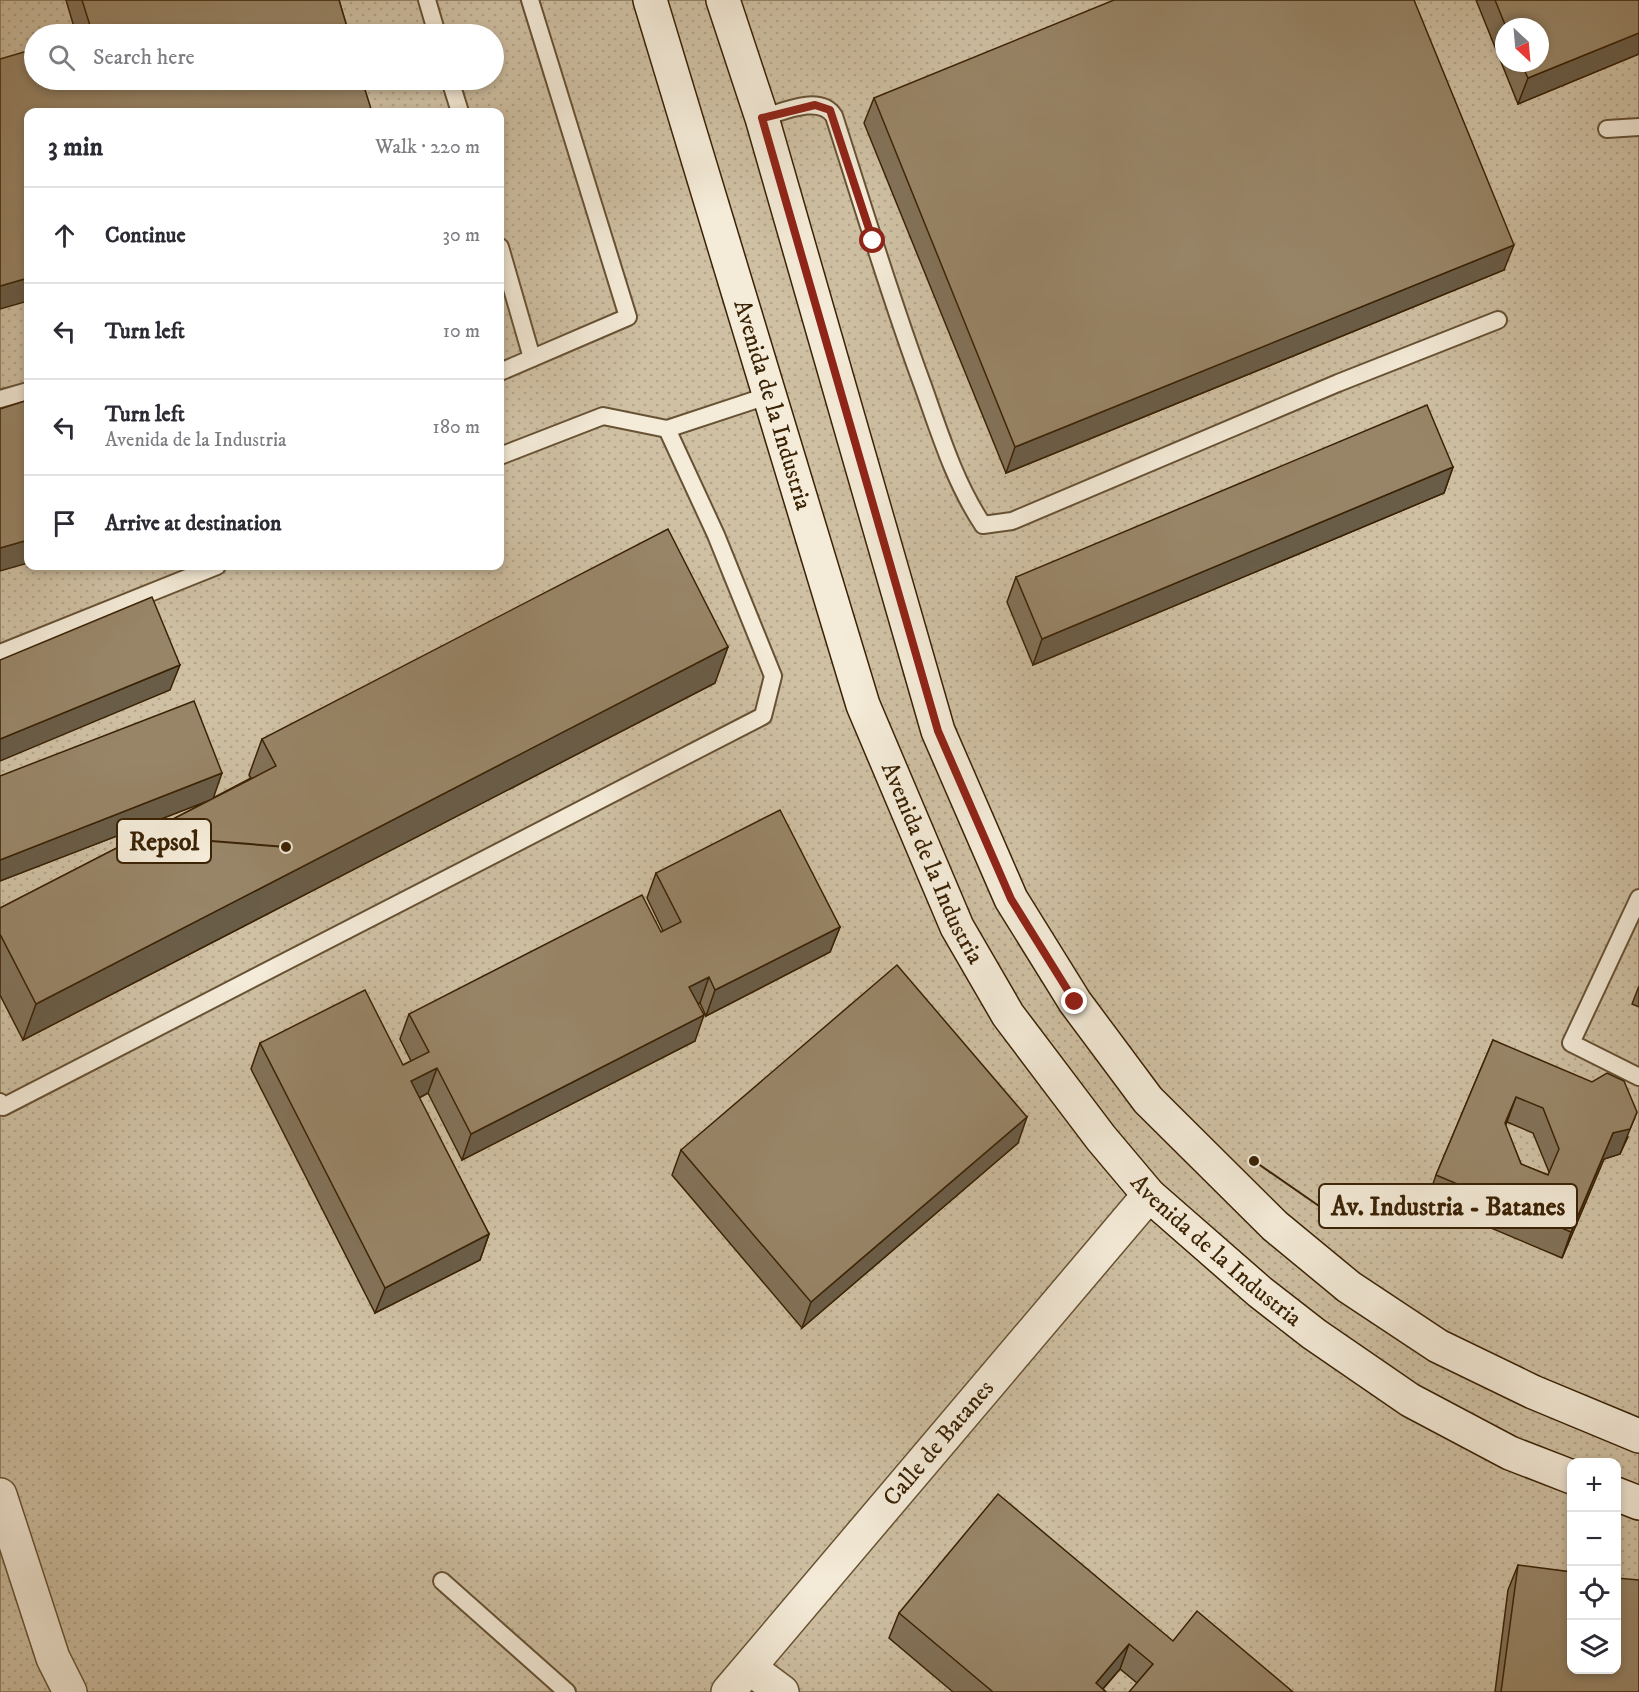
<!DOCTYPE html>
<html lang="en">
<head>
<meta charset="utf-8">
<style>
	:root { --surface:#fff; --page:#f7f7f7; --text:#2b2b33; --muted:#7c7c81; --line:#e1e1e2 }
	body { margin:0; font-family:"IM FELL DW Pica",serif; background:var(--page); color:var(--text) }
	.controls { position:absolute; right:18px; bottom:18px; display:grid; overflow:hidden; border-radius:12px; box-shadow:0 3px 9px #0003 }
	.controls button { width:54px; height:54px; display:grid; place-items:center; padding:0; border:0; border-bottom:2px solid var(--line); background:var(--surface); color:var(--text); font:30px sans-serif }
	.compass { position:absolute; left:1495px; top:18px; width:54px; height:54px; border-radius:50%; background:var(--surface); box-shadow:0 3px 9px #0003; rotate:154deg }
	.stop { position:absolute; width:18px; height:18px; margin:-14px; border:4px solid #8f2418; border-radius:50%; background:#fff }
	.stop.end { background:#8f2418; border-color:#fff; box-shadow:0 2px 6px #0008 }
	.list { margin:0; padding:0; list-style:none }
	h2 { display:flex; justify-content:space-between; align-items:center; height:78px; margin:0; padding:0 24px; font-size:26px }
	h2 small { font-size:20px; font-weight:400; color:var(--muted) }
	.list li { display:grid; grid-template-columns:39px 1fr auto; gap:18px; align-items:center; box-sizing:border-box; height:96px; padding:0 24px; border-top:2px solid var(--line) }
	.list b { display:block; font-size:22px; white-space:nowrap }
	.list p { margin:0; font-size:20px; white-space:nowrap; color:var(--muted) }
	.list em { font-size:20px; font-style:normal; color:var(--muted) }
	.icon { flex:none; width:33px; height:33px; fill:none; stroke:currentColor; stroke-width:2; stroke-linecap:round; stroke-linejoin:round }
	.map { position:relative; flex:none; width:1639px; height:1692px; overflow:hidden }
	.search { position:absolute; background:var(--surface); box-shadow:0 3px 9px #0003; left:24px; top:24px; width:480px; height:66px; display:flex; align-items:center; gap:15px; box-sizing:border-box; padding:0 21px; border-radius:33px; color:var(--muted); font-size:22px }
	.panel { position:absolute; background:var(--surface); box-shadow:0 3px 9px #0003; left:24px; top:108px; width:480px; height:462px; border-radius:12px }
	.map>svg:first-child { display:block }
	.grass { fill:url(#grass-dots); stroke:#847154; stroke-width:1.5; fill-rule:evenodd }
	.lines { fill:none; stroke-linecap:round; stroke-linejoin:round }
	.lane-casing { stroke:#675234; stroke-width:20 }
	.street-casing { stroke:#675234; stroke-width:36 }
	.secondary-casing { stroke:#3a2204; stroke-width:36 }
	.lane { stroke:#f4ebd8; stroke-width:16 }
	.street { stroke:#f4ebd8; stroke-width:33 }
	.secondary { stroke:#f4ebd8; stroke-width:33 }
	.wall { fill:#837259; stroke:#3a2204; stroke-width:1.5; fill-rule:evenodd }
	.shaded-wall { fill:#6a5d48; stroke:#3a2204; stroke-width:1.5 }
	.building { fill:#988567; stroke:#3a2204; stroke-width:1.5; fill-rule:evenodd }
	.route { stroke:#8f2418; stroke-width:8 }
	.labels { text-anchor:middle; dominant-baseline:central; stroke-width:5; stroke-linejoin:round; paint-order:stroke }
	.street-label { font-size:24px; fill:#3a2204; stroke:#f4ebd8 }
	.leader { fill:none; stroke:#3a2204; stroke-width:2 }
	.callout-dot { fill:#3a2204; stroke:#f4ebd8; stroke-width:2 }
	.callout { fill:#f4ebd8; stroke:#3a2204; stroke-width:2 }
	.callout-label { font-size:26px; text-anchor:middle; font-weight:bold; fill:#3a2204 }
</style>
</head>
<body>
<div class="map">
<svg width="1639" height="1692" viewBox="0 0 1639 1692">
	<defs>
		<pattern id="grass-dots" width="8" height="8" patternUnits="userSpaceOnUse" patternTransform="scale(1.5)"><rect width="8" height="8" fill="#cfc0a3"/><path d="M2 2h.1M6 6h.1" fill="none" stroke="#b2a58b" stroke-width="1.8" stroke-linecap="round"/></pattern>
	</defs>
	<rect width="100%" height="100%" fill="#eee0c3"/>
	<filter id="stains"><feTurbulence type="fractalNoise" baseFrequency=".00333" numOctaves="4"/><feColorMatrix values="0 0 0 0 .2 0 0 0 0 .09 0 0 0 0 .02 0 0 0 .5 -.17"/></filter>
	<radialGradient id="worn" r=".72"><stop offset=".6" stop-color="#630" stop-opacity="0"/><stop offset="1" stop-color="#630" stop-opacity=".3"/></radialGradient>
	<path class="grass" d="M0 0H1639V1692H0ZM1504 27H1540V63H1504ZM34 34H494V80H34ZM28 112H500V566H28ZM1572 1462H1616V1670H1572Z"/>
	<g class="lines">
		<g class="lane-casing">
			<g id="lane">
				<polyline points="427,0 437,34"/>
				<polyline points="450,80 460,112"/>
				<path d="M762 118C782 112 820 94 834 116 863 206 890 297 923 386 940 434 955 483 983 525L1012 521 1338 383 1498 320"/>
				<polyline points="1607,129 1639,127"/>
				<polyline points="500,247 532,358"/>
				<polyline points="500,372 628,317 530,0"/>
				<polyline points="0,399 28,391"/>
				<polyline points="500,456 603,416 667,429 770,395"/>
				<polyline points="0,653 217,566"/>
				<polyline points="1639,898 1571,1043 1639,1077"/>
				<polyline points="0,1102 3,1107 763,716 773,676 716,535 667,429"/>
				<polyline points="442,1581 567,1692"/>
			</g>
		</g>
		<g class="street-casing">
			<g id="street">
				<polyline points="0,1495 53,1658 70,1692"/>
				<polyline points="750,1668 782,1692"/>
				<path id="s1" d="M728 1692 1149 1195"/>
			</g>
		</g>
		<g class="secondary-casing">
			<g id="secondary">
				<path id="s2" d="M650 0 863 705 957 927 1008 1015 1101 1138 1149 1195 1260 1292 1314 1334 1410 1400 1510 1453 1572 1477"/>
				<polyline points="723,0 762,118 938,731 1011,899 1075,1002 1148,1100 1275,1226 1349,1287 1438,1346 1533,1392 1639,1436"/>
				<polyline points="1616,1494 1639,1503"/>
			</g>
		</g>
		<use href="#lane" class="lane"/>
		<use href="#street" class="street"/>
		<use href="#secondary" class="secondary"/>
	</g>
	<g class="wall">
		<polygon points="66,0 339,0 349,34 76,34"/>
		<path d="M1476 0H1639V54L1518 104ZM1504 27H1540V63H1504Z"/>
		<polygon points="874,98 1504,270 1006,473 864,123"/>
		<polygon points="1453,467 1444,493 1033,665 1007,602 1016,577"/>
		<polygon points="715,683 23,1040 0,995 0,908 210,800 0,881 0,776 213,798 251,778 249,775 262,739"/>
		<polygon points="656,873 840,927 830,952 706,1016 700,1003 698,1004 695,1041 462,1160 428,1093 419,1098 489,1234 480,1260 375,1313 251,1069 260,1043 403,1065 411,1061 400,1039 409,1014 663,931 647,898"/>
		<polygon points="1639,986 1639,1007 1632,1004"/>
		<path d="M1493 1040 1628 1137 1620 1154 1604 1159 1562 1258 1427 1201 1436 1175ZM1507 1122 1533 1133 1549 1172 1548 1175 1521 1164 1505 1125Z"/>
		<polygon points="1018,1143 802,1328 672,1175 681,1150"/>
		<polygon points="1518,1565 1639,1692 1495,1692 1508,1590"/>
		<polygon points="899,1613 1173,1641 1137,1683 1120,1669 1103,1689 1106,1692 953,1692 889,1638"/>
	</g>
	<g class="shaded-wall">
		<polygon points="1639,33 1639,54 1518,104 1528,78"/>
		<polygon points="1514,245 1504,270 1006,473 1015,447"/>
		<polygon points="28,278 28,301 0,309 0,286"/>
		<polygon points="1453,467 1444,493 1033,665 1042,639"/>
		<polygon points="28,540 28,563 0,571 0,548"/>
		<polygon points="728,647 715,683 23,1040 36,1004"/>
		<polygon points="180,665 170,690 0,761 0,739"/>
		<polygon points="222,773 213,799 0,881 0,860"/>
		<polygon points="840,927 830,952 706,1016 715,990"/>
		<polygon points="709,977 700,1003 680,1012 689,987"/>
		<polygon points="704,1015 695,1041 462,1160 471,1134"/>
		<polygon points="437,1068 428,1093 402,1107 411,1081"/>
		<polygon points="1516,1097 1507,1122 1495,1149 1505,1123"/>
		<polygon points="1637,1112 1620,1154 1604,1159 1562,1258 1571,1232 1613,1133"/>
		<polygon points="1027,1117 1018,1143 802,1328 811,1302"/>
		<polygon points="489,1234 480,1260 375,1313 385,1288"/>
		<polygon points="1129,1644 1120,1669 1100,1692 1096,1683"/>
	</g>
	<g class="building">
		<polygon points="82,0 339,0 349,34 83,34 92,32"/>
		<polygon points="1114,0 1414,0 1514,245 1015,447 874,98"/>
		<polygon points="1495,0 1639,0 1639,33 1528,78 1521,63 1540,63 1540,27 1506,27"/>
		<polygon points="34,49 34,80 362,80 372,112 28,112 28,278 0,286 0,59"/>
		<polygon points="28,400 28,540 0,548 0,409"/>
		<polygon points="1427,405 1453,467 1042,639 1016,577"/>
		<polygon points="668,529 728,647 36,1004 0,934 0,908 276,766 262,739"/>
		<polygon points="152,597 180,665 0,739 0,660"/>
		<polygon points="194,701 222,773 0,860 0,776"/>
		<polygon points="780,810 840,927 715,990 709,977 689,987 704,1015 471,1134 437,1068 411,1081 489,1234 385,1288 260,1043 365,990 403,1065 429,1052 409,1014 642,895 661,932 681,922 656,873"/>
		<polygon points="897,965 1027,1117 811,1302 681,1150"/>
		<path d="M1493 1040 1592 1082 1607 1073 1624 1081 1637 1112 1630 1129 1613 1133 1571 1232 1436 1175ZM1516 1097 1543 1108 1559 1149 1548 1175 1521 1164 1505 1123Z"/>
		<polygon points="998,1494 1173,1641 1197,1611 1293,1692 1129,1692 1153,1664 1129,1644 1096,1683 1106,1692 993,1692 899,1613"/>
		<polygon points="1518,1565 1572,1572 1572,1670 1617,1670 1617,1578 1639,1580 1639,1692 1501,1692"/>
	</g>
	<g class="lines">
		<polyline class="route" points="873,241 830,110 815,105 762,118 938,731 1011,899 1075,1002"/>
	</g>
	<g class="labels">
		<g class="street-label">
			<text stroke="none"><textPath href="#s2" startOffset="423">Avenida de la Industria</textPath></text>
			<text stroke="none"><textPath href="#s2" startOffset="909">Avenida de la Industria</textPath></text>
			<text stroke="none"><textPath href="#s2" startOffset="1395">Avenida de la Industria</textPath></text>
			<text stroke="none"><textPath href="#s1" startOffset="326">Calle de Batanes</textPath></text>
		</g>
	</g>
	<path class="leader" d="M286 847L211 841M1254 1161L1319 1206"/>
	<g class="callout-dot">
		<circle cx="286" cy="847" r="6"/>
		<circle cx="1254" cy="1161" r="6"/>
	</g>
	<g class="callout">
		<rect x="117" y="819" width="94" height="44" rx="6"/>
		<rect x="1319" y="1184" width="258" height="44" rx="6"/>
	</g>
	<g class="callout-label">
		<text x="164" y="850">Repsol</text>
		<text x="1448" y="1215">Av. Industria - Batanes</text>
	</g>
	<rect width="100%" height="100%" filter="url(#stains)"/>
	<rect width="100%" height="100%" fill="url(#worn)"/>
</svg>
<div class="controls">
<button>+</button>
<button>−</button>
<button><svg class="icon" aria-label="locate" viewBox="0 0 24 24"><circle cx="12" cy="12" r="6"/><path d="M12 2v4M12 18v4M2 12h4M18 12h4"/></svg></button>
<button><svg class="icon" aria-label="layers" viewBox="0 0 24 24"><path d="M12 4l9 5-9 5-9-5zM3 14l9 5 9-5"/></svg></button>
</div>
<svg class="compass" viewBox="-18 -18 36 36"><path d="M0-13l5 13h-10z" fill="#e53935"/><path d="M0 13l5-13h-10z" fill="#7c7c81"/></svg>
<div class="stop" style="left:873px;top:241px"></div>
<div class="stop end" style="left:1075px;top:1002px"></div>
<div class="search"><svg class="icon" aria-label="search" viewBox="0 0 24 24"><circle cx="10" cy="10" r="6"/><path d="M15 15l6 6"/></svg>Search here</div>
<section class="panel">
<h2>3 min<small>Walk · 220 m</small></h2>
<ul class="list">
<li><svg class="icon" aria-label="ahead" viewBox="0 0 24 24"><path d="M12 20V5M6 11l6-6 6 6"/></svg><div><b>Continue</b></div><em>30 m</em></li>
<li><svg class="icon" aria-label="left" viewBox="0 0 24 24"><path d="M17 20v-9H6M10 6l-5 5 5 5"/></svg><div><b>Turn left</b></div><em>10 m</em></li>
<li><svg class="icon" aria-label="left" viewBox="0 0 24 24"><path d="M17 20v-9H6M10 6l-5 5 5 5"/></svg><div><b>Turn left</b><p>Avenida de la Industria</p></div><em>180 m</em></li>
<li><svg class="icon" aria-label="arrive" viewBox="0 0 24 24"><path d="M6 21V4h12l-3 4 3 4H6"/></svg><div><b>Arrive at destination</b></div></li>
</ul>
</section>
</div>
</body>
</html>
